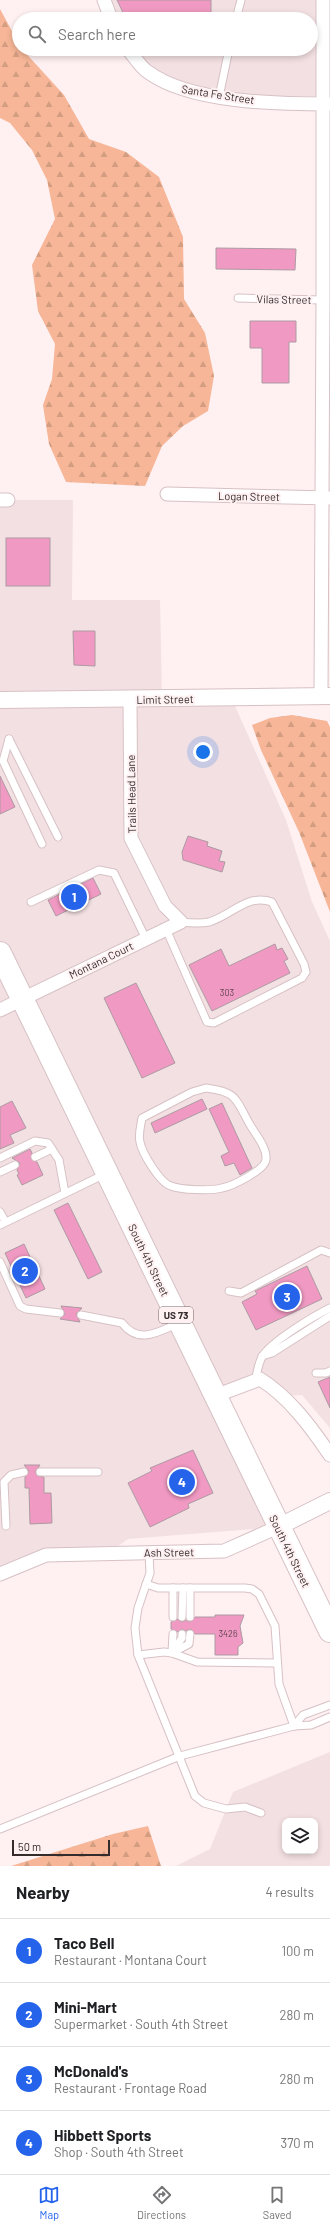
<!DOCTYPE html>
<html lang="en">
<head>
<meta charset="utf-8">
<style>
	:root { --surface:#fff; --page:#f2f2f2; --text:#202124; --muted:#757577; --line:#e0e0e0; --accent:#2563eb }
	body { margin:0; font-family:Barlow,sans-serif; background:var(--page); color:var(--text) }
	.controls { position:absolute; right:12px; bottom:12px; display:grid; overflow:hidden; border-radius:8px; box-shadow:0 2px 6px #0003 }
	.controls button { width:36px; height:36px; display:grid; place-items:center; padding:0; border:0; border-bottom:1px solid var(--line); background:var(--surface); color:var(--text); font:20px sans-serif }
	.scale { position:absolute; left:12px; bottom:10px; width:98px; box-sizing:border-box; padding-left:4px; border:2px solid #332b2c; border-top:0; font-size:11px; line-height:14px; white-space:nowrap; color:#332b2c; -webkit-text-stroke:3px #fff0f2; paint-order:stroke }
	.you { position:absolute; left:203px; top:752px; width:14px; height:14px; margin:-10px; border:3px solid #fff; border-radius:50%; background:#1a73e8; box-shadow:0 0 0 6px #1a73e833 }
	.badge { display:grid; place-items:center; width:26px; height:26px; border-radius:50%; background:var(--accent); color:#fff; font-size:13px; font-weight:700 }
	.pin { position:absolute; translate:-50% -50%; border:2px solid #fff; box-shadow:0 1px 4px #0006 }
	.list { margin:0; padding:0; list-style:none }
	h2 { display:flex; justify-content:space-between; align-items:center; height:52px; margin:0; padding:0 16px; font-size:17px }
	h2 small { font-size:13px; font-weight:400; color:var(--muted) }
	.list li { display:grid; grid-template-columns:26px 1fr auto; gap:12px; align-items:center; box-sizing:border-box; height:64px; padding:0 16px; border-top:1px solid var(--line) }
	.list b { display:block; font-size:15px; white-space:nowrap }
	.list p { margin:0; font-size:13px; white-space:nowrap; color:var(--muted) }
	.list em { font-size:13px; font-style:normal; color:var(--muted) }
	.icon { flex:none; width:22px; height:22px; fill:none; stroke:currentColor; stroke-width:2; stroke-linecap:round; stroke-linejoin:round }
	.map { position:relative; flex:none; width:330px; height:1866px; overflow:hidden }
	.search { position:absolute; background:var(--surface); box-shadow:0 2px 6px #0003; left:12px; right:12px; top:12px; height:44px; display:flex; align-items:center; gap:10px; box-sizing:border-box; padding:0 14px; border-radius:22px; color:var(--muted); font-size:15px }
	.sheet { height:308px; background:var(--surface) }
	nav { display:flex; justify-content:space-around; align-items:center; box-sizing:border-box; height:56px; border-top:1px solid var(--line); background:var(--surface); font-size:11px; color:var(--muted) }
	nav a { display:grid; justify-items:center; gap:2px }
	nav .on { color:var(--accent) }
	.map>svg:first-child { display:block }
	.built { fill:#f3e0e2; fill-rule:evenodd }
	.forest { fill:url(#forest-firs) }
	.building { fill:#f099c2; stroke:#ad9aa2 }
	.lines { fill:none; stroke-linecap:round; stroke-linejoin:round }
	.service-casing { stroke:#d7c1c4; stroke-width:9 }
	.minor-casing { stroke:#d7c1c4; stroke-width:15 }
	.tertiary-casing { stroke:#d7c1c4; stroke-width:18 }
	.trunk-casing { stroke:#d7c1c4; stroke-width:24 }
	.service { stroke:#fff; stroke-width:7 }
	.minor { stroke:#fff; stroke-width:13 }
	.tertiary { stroke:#fff; stroke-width:16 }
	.trunk { stroke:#fff; stroke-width:22 }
	.labels { text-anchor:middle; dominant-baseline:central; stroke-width:4; stroke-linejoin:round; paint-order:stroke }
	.number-label { font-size:9px; fill:#624652 }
	.shield { fill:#fff0f2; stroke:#706667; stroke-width:1 }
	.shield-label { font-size:10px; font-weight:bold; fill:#332b2c }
	.street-label { font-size:11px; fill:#332b2c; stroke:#fff0f2 }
</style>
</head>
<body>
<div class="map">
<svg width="330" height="1866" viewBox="0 0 330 1866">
	<defs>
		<pattern id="forest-firs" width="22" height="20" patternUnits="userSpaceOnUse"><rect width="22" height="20" fill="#f6b697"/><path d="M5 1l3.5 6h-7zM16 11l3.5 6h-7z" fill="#d39d82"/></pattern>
	</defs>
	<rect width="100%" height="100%" fill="#fff0f2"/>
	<g class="built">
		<polygon points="104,0 323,0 324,104 183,91 128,49 311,49 311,19 111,19"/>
		<polygon points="0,500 73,500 72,600 160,600 162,698 231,697 286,820 312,902 330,941 330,1428 302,1395 283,1396 260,1379 216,1395 278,1527 128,1539 107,1554 46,1555 0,1574"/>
		<path d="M330 1752V1866H176L210 1849 233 1792ZM285 1821H315V1851H285Z"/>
	</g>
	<g class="forest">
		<polygon points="0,9 19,44 19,49 22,49 64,95 89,139 126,152 159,177 183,237 184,299 205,333 214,376 208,411 183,426 162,446 145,486 66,482 49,444 43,405 52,379 55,344 38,311 32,265 55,219 47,180 32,150 10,123 0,118"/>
		<polygon points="292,715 327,721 330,727 330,912 299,832 261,750 252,725 270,718"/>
		<polygon points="148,1826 161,1866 11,1866 113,1834"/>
	</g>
	<g class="building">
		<polygon points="117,0 211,0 211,19 126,19"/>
		<polygon points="216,248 296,249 295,270 216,269"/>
		<polygon points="250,321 296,321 296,342 289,342 289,383 262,383 262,348 250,348"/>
		<rect x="6" y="538" width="44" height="48"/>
		<polygon points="73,631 95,631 95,666 74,665"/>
		<polygon points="0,776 15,807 0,814"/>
		<polygon points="188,836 208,842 207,846 222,851 219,861 225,862 222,872 183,860 182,852"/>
		<polygon points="93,878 101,894 56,916 48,900"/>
		<polygon points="275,944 277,950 282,948 288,959 284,961 290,973 212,1011 189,965 221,949 229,966"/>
		<polygon points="136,983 175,1063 142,1078 104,998"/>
		<polygon points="202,1099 207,1109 155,1133 151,1123"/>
		<polygon points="12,1101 26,1128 10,1135 14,1143 0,1149 0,1107"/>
		<polygon points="222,1103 252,1168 240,1175 234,1163 225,1166 221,1156 229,1152 209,1109"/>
		<polygon points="30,1149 32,1153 31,1159 37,1162 43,1175 22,1185 17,1175 19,1174 17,1170 20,1163 12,1158"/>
		<polygon points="68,1203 102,1272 88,1279 54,1210"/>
		<polygon points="24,1244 45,1289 26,1298 5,1253"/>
		<polygon points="307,1266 322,1299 256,1330 242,1302 257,1294 255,1291"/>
		<polygon points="61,1306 82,1308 76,1314 80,1322 60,1319 65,1314"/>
		<polygon points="330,1377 330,1408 318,1382"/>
		<polygon points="193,1450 213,1493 188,1504 189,1508 150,1527 128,1483 152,1471 150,1468"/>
		<polygon points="24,1465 40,1465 35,1472 38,1476 44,1477 44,1493 51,1493 52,1523 30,1524 29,1488 25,1488 25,1477 29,1471"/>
		<polygon points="215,1615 244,1615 240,1626 243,1643 238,1647 238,1655 215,1655 215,1634 195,1634 191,1629 186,1631 182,1629 178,1632 171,1629 171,1622 178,1619 181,1622 186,1620 190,1622 195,1617 215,1617"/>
	</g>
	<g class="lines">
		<g class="service-casing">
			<g id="service">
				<polyline points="236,19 241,0"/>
				<polyline points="219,97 229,49"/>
				<polyline points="238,298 323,300"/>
				<polyline points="9,739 3,761 42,844"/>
				<polyline points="9,739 58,837"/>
				<polyline points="31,902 99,870 114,873 146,939"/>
				<path d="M166 929 207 1022 214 1023 302 978 306 972 304 964 272 902C247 893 231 916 209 922 200 924 190 923 181 922"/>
				<path d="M206 1088C237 1092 235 1098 249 1123 255 1134 267 1147 266 1159 266 1170 232 1186 222 1188 211 1191 181 1190 171 1186 160 1183 142 1153 140 1142 138 1134 141 1125 142 1118L192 1092Z"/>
				<polyline points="35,1157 52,1149"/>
				<polyline points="0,1158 35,1141 48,1143 59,1160 65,1193"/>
				<polyline points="0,1172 15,1165"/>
				<polyline points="0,1212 5,1221"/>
				<polyline points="0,1225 105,1174"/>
				<polyline points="0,1262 20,1306 26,1309 60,1313"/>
				<polyline points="229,1291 241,1293 321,1250 330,1253"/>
				<path d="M81 1315 122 1323C139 1345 158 1332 179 1323"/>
				<polyline points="262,1356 272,1353 330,1316"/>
				<polyline points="316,1373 326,1373 330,1371"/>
				<path d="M255 1381C257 1374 258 1364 262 1357 270 1342 314 1316 330 1308"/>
				<polyline points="40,1472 98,1472"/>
				<polyline points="6,1526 4,1482 11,1475 24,1472"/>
				<polyline points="149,1553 150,1573 138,1608 135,1628 138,1655 195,1796 204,1803 226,1809 245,1807 261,1813"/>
				<polyline points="146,1584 158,1588 245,1588 252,1589 259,1594 275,1626 279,1684 294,1726"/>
				<polyline points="190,1588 190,1617"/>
				<polyline points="173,1617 173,1588"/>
				<polyline points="182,1617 183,1588"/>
				<polyline points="173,1651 182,1638 182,1634"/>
				<polyline points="172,1652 173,1634"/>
				<polyline points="172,1653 189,1644 190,1634"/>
				<polyline points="138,1655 164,1652 172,1653 197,1662 277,1663"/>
				<polyline points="294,1726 303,1715 330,1705"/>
				<polyline points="0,1829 180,1756 294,1726 311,1725 330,1717"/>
			</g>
		</g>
		<g class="minor-casing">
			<g id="minor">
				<polyline points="104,0 111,19"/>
				<path d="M128 49C134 56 140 67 148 72 190 103 278 104 330 104"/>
				<polyline points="167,494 330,498"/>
				<polyline points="0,500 8,500"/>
				<polyline points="321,696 323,300 323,0"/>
				<polyline points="0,1010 181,922 165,906 131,838 130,699"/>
				<path d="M215 1396 260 1379C289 1397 311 1427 330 1455"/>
				<polyline points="0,1574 46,1555 224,1551 278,1527"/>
			</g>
		</g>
		<g class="tertiary-casing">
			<g id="tertiary">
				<polyline points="0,700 330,696"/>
				<polyline points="278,1527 330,1501"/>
			</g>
		</g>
		<g class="trunk-casing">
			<polyline id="trunk" points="0,953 330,1631"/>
		</g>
		<use href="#service" class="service"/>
		<use href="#minor" class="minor"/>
		<use href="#tertiary" class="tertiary"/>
		<use href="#trunk" class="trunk"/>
	</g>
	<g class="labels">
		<g class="number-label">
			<text x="227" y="992">303</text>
			<text x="228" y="1633">3426</text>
		</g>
		<rect class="shield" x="159" y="1307" width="34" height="16" rx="3"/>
		<g class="shield-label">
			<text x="176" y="1315">US 73</text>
		</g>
		<g class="street-label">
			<text transform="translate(218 94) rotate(9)">Santa Fe Street</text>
			<text transform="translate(284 299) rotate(1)">Vilas Street</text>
			<text transform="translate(249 496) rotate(1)">Logan Street</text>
			<text transform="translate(165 699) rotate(-1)">Limit Street</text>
			<text transform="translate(131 794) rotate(-91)">Trails Head Lane</text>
			<text transform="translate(101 960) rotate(-26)">Montana Court</text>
			<text transform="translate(149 1260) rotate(64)">South 4th Street</text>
			<text transform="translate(290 1551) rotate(64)">South 4th Street</text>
			<text transform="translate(169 1552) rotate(-1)">Ash Street</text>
		</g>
	</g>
</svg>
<div class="controls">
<button><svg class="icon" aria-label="layers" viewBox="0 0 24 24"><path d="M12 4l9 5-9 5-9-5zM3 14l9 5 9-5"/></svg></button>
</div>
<div class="scale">50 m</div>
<div class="you"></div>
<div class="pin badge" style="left:74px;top:897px">1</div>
<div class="pin badge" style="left:25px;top:1271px">2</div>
<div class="pin badge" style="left:287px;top:1297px">3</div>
<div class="pin badge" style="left:182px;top:1482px">4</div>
<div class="search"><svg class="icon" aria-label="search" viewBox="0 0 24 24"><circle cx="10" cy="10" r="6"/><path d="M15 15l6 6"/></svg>Search here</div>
</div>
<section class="sheet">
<h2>Nearby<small>4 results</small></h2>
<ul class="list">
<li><span class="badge">1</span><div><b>Taco Bell</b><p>Restaurant · Montana Court</p></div><em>100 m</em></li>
<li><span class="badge">2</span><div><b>Mini-Mart</b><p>Supermarket · South 4th Street</p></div><em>280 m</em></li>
<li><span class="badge">3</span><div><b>McDonald's</b><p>Restaurant · Frontage Road</p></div><em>280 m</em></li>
<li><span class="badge">4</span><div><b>Hibbett Sports</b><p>Shop · South 4th Street</p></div><em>370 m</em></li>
</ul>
</section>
<nav>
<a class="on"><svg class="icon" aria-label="map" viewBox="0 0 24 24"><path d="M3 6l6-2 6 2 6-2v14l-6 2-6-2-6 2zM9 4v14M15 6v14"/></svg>Map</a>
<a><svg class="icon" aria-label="directions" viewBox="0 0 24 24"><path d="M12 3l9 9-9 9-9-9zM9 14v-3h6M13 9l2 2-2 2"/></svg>Directions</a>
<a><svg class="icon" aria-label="saved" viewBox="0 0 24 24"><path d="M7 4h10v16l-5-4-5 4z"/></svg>Saved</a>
</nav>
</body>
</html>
